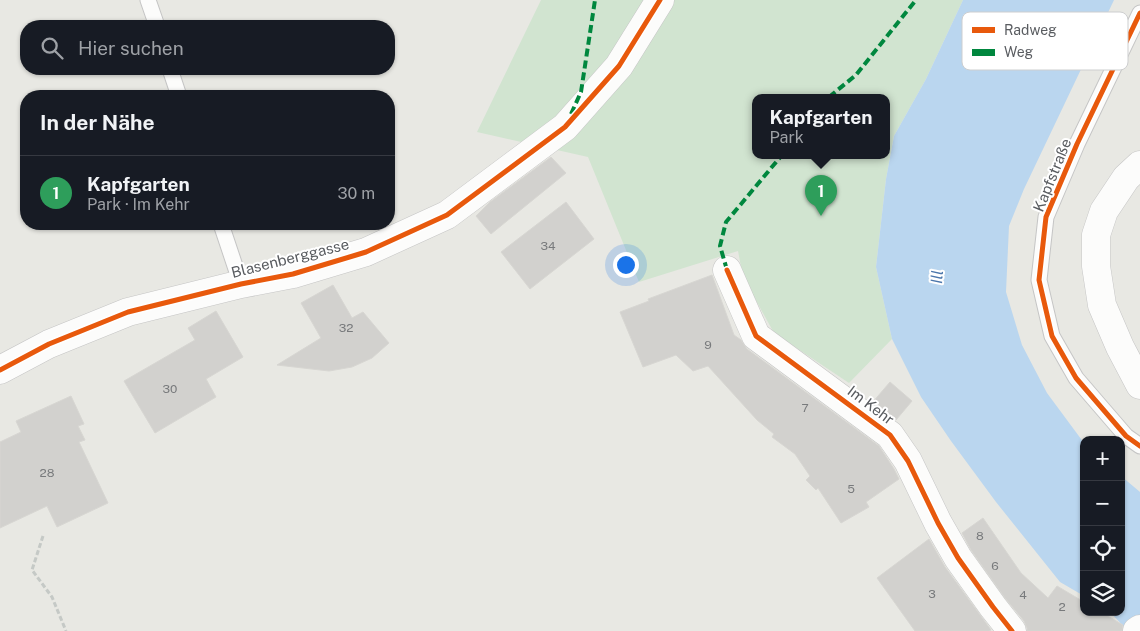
<!DOCTYPE html>
<html lang="de">
<head>
<meta charset="utf-8">
<style>
	:root { --surface:#171b24; --page:#20242c; --text:#f1f3f6; --muted:#9ea1a6; --line:#363941; --accent:#8b8d8e }
	body { margin:0; font-family:"Public Sans",sans-serif; background:var(--page); color:var(--text) }
	.controls { position:absolute; right:15px; bottom:15px; display:grid; overflow:hidden; border-radius:10px; box-shadow:0 1px 4px #0004 }
	.controls button { width:45px; height:45px; display:grid; place-items:center; padding:0; border:0; border-bottom:1px solid var(--line); background:var(--surface); color:var(--text); font:25px sans-serif }
	.you { position:absolute; left:625px; top:264px; width:18px; height:18px; margin:-12px; border:4px solid #fff; border-radius:50%; background:#1a73e8; box-shadow:0 0 0 8px #1a73e833 }
	.badge { display:grid; place-items:center; width:32px; height:32px; border-radius:50%; background:var(--accent); color:#fff; font-size:16px; font-weight:700 }
	.pin { position:absolute; translate:-50% -41px; filter:drop-shadow(0 1px 2px #0008) }
	.pin::after { content:''; position:absolute; top:26px; width:18px; height:15px; background:inherit; clip-path:polygon(0 0,100% 0,50% 100%) }
	.popup { position:absolute; left:752px; top:94px; width:138px; height:65px; box-sizing:border-box; display:grid; place-content:center; border-radius:10px; background:var(--surface); filter:drop-shadow(0 1px 4px #0005); font-size:16px; white-space:nowrap; color:var(--muted) }
	.popup b { font-size:19px; color:var(--text) }
	.popup::after { content:''; position:absolute; left:50%; top:100%; margin-left:-10px; border:10px solid transparent; border-top-color:var(--surface) }
	.list { margin:0; padding:0; list-style:none }
	h2 { display:flex; justify-content:space-between; align-items:center; height:65px; margin:0; padding:0 20px; font-size:21px }
	h2 small { font-size:16px; font-weight:400; color:var(--muted) }
	.list li { display:grid; grid-template-columns:32px 1fr auto; gap:15px; align-items:center; box-sizing:border-box; height:75px; padding:0 20px; border-top:1px solid var(--line) }
	.list b { display:block; font-size:19px; white-space:nowrap }
	.list p { margin:0; font-size:16px; white-space:nowrap; color:var(--muted) }
	.list em { font-size:16px; font-style:normal; color:var(--muted) }
	.icon { flex:none; width:28px; height:28px; fill:none; stroke:currentColor; stroke-width:2; stroke-linecap:round; stroke-linejoin:round }
	.map { position:relative; flex:none; width:1140px; height:631px; overflow:hidden }
	.search { position:absolute; background:var(--surface); box-shadow:0 1px 4px #0004; left:20px; top:20px; width:375px; height:55px; display:flex; align-items:center; gap:12px; box-sizing:border-box; padding:0 18px; border-radius:20px; color:var(--muted); font-size:19px }
	.panel { position:absolute; background:var(--surface); box-shadow:0 1px 4px #0004; left:20px; top:90px; width:375px; height:140px; border-radius:20px }
	.map>svg:first-child { display:block }
	.green { fill:#d1e4d0; fill-rule:evenodd }
	.water { fill:#bad6ef }
	.building { fill:#d2d1ce; stroke:#d7d6d2 }
	.lines { fill:none; stroke-linecap:round; stroke-linejoin:round }
	.service-casing { stroke:#c5c5c5; stroke-width:17 }
	.minor-casing { stroke:#c5c5c5; stroke-width:29 }
	.path { stroke:#c5c9c6; stroke-width:3; stroke-dasharray:5 2.5; stroke-linecap:butt }
	.service { stroke:#fcfcfb; stroke-width:15 }
	.minor { stroke:#fcfcfb; stroke-width:28 }
	.quiet { stroke:#00873e; stroke-width:4; stroke-dasharray:8 4; stroke-linecap:butt }
	.cycleway-casing { stroke:#fff; stroke-width:8 }
	.cycleway { stroke:#e8590c; stroke-width:5 }
	.labels { text-anchor:middle; dominant-baseline:central; stroke-width:4; stroke-linejoin:round; paint-order:stroke }
	.number-label { font-size:12px; fill:#787a7c }
	.street-label { font-size:15px; fill:#595c60; stroke:#fff }
	.water-label { font-size:16px; font-style:italic; fill:#4b76ab; stroke:#fff }
	.key { fill:#fff; stroke:#cdcecf; stroke-width:1 }
	.key-label { font-size:14px; fill:#595c60 }
</style>
</head>
<body>
<div class="map">
<svg width="1140" height="631" viewBox="0 0 1140 631">
	<rect width="100%" height="100%" fill="#e8e8e3"/>
	<path class="green" d="M541 0H963L926 79 894 136 886 179 876 267 892 339 849 383 774 333 743 277 738 251 639 282 588 157 477 132ZM756 97H886V155H756Z"/>
	<g class="water">
		<polygon points="963,0 1114,0 1024,189 1009,226 1006,292 1022,345 1047,393 1084,443 1084,596 1060,582 996,502 951,441 921,397 892,339 876,267 886,179 894,136 926,79"/>
		<polygon points="1121,476 1140,492 1140,631 1128,631 1110,612 1121,612"/>
	</g>
	<g class="building">
		<polygon points="551,157 566,173 491,234 476,216 490,202"/>
		<polygon points="566,202 594,239 530,289 501,252"/>
		<polygon points="712,275 734,335 741,340 747,349 879,446 894,469 899,479 866,502 869,507 841,523 818,488 816,490 806,480 810,476 795,454 772,437 774,434 757,420 708,366 693,371 676,355 643,367 620,312 649,301 648,299"/>
		<polygon points="333,285 352,318 363,312 389,343 372,358 352,367 329,371 277,365 321,338 301,303"/>
		<polygon points="216,311 243,357 206,379 216,397 155,433 124,381 195,340 188,328"/>
		<polygon points="890,382 912,401 896,420 872,403"/>
		<polygon points="71,396 84,424 78,426 85,440 79,442 108,503 57,527 47,506 0,528 0,442 21,432 16,421"/>
		<polygon points="983,518 1021,573 1048,598 1057,586 1084,602 1084,612 1101,612 1123,625 1122,631 1027,631 1027,628 1024,621 1005,598 971,550 962,533"/>
		<polygon points="929,539 945,567 991,630 989,631 915,631 877,578"/>
	</g>
	<g class="lines">
		<g class="service-casing">
			<g id="service">
				<polyline points="148,0 157,26"/>
				<polyline points="1140,13 1077,144 1046,217 1039,280 1052,336 1076,378 1126,436 1140,446"/>
				<polyline points="170,69 179,96"/>
				<polyline points="221,224 241,284"/>
			</g>
		</g>
		<g class="minor-casing">
			<g id="minor">
				<polyline points="1140,165 1126,178 1104,211 1096,235 1096,266 1102,305 1120,347 1140,385"/>
				<polyline points="727,270 756,336 890,435 908,461 938,523 958,558 993,607 1012,631"/>
				<polyline points="0,370 49,344 128,312 241,284 293,274 366,252 447,215 565,127 619,66 660,0"/>
				<polyline points="1137,631 1140,629"/>
			</g>
		</g>
		<polyline class="path" points="43,536 32,570 52,597 66,631"/>
		<use href="#service" class="service"/>
		<use href="#minor" class="minor"/>
		<g class="quiet">
			<polyline points="829,97 856,75 916,0"/>
			<polyline points="571,114 581,92 595,0"/>
			<polyline points="727,270 720,246 726,222 782,155"/>
		</g>
		<g class="cycleway-casing">
			<g id="cycleway">
				<polyline points="1140,13 1077,144 1046,217 1039,280 1052,336 1076,378 1126,436 1140,446"/>
				<polyline points="727,270 756,336 890,435 908,461 938,523 958,558 993,607 1012,631"/>
				<polyline points="0,370 49,344 128,312 241,284 293,274 366,252 447,215 565,127 619,66 660,0"/>
			</g>
		</g>
		<use href="#cycleway" class="cycleway"/>
	</g>
	<g class="labels">
		<g class="number-label">
			<text x="548" y="246">34</text>
			<text x="346" y="328">32</text>
			<text x="708" y="345">9</text>
			<text x="170" y="389">30</text>
			<text x="805" y="408">7</text>
			<text x="47" y="473">28</text>
			<text x="851" y="489">5</text>
			<text x="980" y="536">8</text>
			<text x="995" y="566">6</text>
			<text x="932" y="594">3</text>
			<text x="1023" y="595">4</text>
			<text x="1062" y="607">2</text>
		</g>
		<g class="street-label">
			<text transform="translate(1052 175) rotate(-68)">Kapfstraße</text>
			<text transform="translate(290 258) rotate(-14)">Blasenberggasse</text>
			<text transform="translate(871 405) rotate(37)">Im Kehr</text>
		</g>
		<g class="water-label">
			<text transform="translate(937 277) rotate(-86)">Ill</text>
		</g>
	</g>
	<rect x="962" y="12" width="166" height="58" rx="8" class="key"/>
	<rect x="972" y="27" width="23" height="6" fill="#e8590c"/>
	<rect x="972" y="49" width="23" height="7" fill="#00873e"/>
	<g class="key-label">
		<text x="1004" y="35">Radweg</text>
		<text x="1004" y="57">Weg</text>
	</g>
</svg>
<div class="controls">
<button>+</button>
<button>−</button>
<button><svg class="icon" aria-label="locate" viewBox="0 0 24 24"><circle cx="12" cy="12" r="6"/><path d="M12 2v4M12 18v4M2 12h4M18 12h4"/></svg></button>
<button><svg class="icon" aria-label="layers" viewBox="0 0 24 24"><path d="M12 4l9 5-9 5-9-5zM3 14l9 5 9-5"/></svg></button>
</div>
<div class="you"></div>
<div class="pin badge" style="left:821px;top:216px;background:#2e9e5b">1</div>
<div class="popup"><b>Kapfgarten</b>Park</div>
<div class="search"><svg class="icon" aria-label="search" viewBox="0 0 24 24"><circle cx="10" cy="10" r="6"/><path d="M15 15l6 6"/></svg>Hier suchen</div>
<section class="panel">
<h2>In der Nähe<small></small></h2>
<ul class="list">
<li><span class="badge" style="background:#2e9e5b">1</span><div><b>Kapfgarten</b><p>Park · Im Kehr</p></div><em>30 m</em></li>
</ul>
</section>
</div>
</body>
</html>
